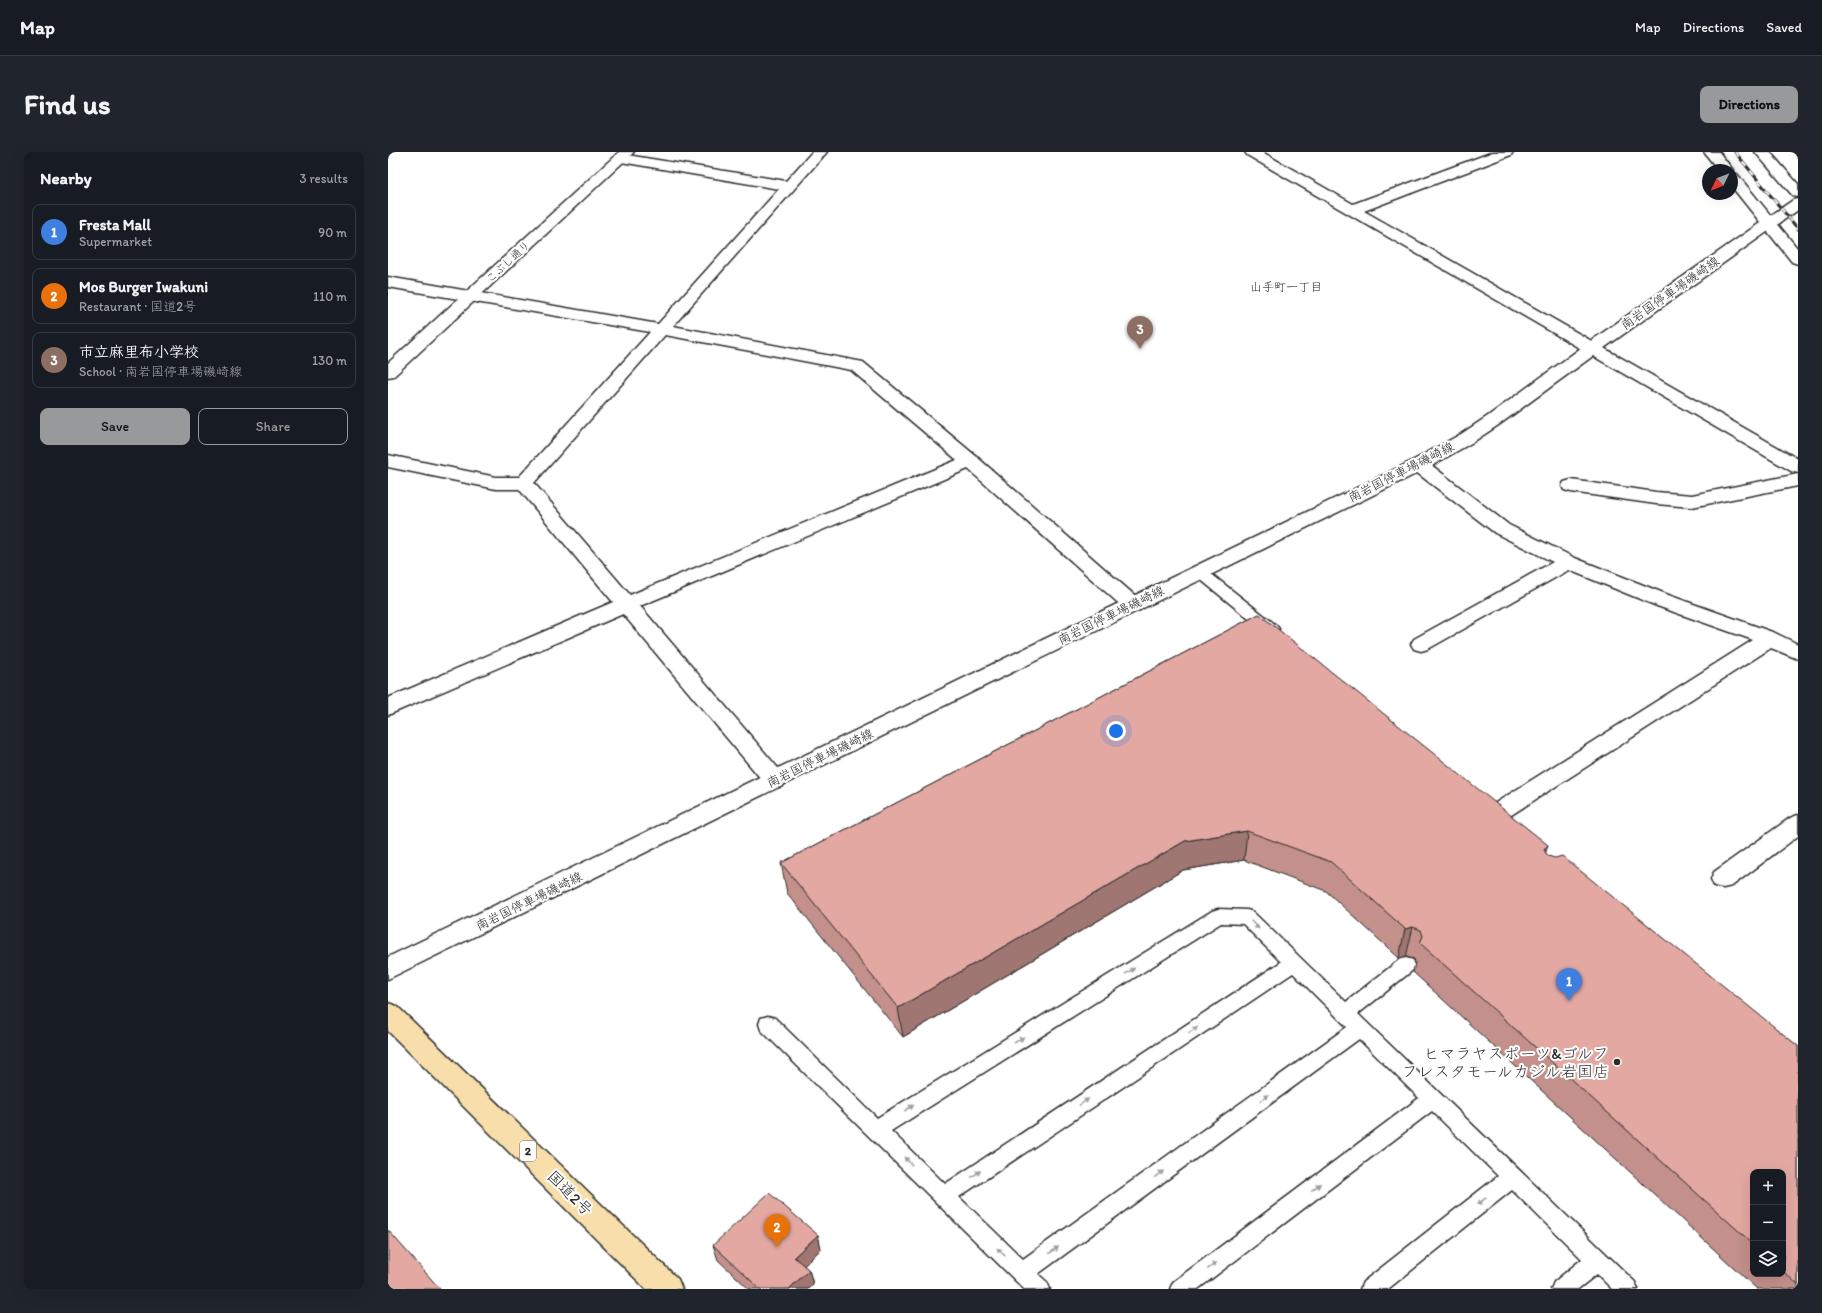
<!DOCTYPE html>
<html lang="en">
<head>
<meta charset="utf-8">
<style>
	:root { --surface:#171b24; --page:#20242c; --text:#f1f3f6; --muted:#9ea1a6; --line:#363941; --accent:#98999b }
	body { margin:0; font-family:Itim,"Klee One",sans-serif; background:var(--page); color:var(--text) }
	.controls { position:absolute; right:12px; bottom:12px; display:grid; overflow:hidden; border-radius:8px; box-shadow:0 4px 16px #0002 }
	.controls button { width:36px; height:36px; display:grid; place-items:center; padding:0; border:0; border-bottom:1px solid var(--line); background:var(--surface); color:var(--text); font:20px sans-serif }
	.compass { position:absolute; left:1314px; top:12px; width:36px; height:36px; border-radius:50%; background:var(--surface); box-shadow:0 4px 16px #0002; rotate:227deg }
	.you { position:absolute; left:728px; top:579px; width:14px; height:14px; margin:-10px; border:3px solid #fff; border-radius:50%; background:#1a73e8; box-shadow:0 0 0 6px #1a73e833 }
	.badge { display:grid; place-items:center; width:26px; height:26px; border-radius:50%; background:var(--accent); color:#fff; font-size:13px; font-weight:700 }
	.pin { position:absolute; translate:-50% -33px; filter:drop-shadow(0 1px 2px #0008) }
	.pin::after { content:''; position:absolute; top:21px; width:14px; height:12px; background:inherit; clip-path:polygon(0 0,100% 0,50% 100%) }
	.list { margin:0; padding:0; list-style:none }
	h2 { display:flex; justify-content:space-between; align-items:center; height:52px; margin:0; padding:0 16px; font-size:17px }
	h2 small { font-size:13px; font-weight:400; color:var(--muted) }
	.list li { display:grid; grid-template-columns:26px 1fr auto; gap:12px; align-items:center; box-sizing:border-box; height:56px; margin:0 8px 8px; padding:0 8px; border:1px solid var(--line); border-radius:8px }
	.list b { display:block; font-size:15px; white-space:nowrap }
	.list p { margin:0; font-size:13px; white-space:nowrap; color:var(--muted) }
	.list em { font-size:13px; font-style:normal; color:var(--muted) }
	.actions { display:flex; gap:8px; padding:12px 16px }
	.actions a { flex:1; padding:9px 0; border:1px solid var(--accent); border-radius:8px; text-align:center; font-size:14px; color:var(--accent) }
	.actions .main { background:var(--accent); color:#111 }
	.icon { flex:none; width:22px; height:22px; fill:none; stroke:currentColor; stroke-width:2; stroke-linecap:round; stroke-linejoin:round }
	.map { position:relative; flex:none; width:1410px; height:1137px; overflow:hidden; border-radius:8px }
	header { display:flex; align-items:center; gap:24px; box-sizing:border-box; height:56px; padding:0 20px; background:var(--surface); border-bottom:1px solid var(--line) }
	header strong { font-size:19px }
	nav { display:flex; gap:22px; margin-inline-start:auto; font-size:14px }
	.intro { display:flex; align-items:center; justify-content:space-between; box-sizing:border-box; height:96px; padding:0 24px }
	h1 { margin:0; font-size:28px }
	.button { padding:10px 18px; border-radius:8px; background:var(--accent); color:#111; font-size:14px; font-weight:700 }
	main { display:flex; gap:24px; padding:0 24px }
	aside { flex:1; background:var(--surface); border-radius:8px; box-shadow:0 4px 16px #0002 }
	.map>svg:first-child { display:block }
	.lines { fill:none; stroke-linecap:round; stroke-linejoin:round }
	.lane-casing { stroke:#2b2b2b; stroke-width:3 }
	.street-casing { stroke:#2b2b2b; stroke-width:3 }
	.secondary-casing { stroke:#2b2b2b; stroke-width:3 }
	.highway-casing { stroke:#2b2b2b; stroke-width:3 }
	.lane { fill:#fff; fill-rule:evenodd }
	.street { fill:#fff; fill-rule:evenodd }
	.secondary { fill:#fff; fill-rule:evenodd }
	.highway { fill:#f8deab; fill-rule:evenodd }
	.rail-casing { stroke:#2b2b2b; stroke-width:3 }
	.rail { stroke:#fff; stroke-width:2; stroke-dasharray:6; stroke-linecap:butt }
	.wall { fill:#c3908b; stroke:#2b2b2b; fill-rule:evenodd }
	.shaded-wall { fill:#9f7671; stroke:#2b2b2b }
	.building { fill:#e3a8a2; stroke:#2b2b2b }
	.oneway { fill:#a0a0a0 }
	.poi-dot { fill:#2b2b2b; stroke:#fff; stroke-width:1.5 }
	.labels { text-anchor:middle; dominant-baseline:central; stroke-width:4; stroke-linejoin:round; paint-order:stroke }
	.far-street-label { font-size:11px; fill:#2b2b2b; stroke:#fff }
	.far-neighbourhood-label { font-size:12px; fill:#2b2b2b; stroke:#fff }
	.shield { fill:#fff; stroke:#6b6b6b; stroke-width:1 }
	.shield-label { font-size:12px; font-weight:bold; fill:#2b2b2b }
	.street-label { font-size:13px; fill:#2b2b2b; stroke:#fff }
	.near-poi-label { font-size:16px; fill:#2b2b2b; stroke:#fff; text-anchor:end }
	.near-street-label { font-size:16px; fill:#2b2b2b; stroke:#fff }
</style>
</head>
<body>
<header>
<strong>Map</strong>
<nav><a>Map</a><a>Directions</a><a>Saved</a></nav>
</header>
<div class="intro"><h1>Find us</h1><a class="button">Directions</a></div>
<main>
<aside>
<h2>Nearby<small>3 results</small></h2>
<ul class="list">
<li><span class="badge" style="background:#3f7fe0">1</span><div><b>Fresta Mall</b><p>Supermarket</p></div><em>90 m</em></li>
<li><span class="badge" style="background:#e8710a">2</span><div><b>Mos Burger Iwakuni</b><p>Restaurant · 国道2号</p></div><em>110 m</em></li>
<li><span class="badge" style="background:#8d6e63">3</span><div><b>市立麻里布小学校</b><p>School · 南岩国停車場磯崎線</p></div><em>130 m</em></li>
</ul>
<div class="actions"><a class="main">Save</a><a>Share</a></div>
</aside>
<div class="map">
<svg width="1410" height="1137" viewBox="0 0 1410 1137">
	<rect width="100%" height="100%" fill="#fff"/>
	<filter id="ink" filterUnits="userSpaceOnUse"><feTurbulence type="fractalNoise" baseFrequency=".025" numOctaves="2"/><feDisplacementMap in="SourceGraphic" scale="8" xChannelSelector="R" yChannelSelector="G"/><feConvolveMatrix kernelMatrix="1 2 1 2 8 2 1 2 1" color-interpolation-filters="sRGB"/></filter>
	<g filter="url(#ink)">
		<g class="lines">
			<g class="lane-casing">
				<g id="lane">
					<polygon points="812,415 817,417 888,473 891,477 888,481 883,482 878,481 807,423 805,420 807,417"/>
					<path d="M830 757 859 758 865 760 958 850 1011 808 1018 806 1025 808 1027 813 1025 818 970 862 1247 1130 1250 1137H1224L1209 1122 1190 1137H1163L1166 1130 1194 1107 1124 1038 1000 1137H972L975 1130 1110 1024 1044 959 810 1137H782L785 1130 1031 946 971 887 650 1122 659 1130 662 1137H636L373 878 371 872 373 866 380 864 387 866 489 966 824 759ZM833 771 855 772 893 810 557 1032 503 979ZM905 821 959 875 635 1107 571 1045Z"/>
				</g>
			</g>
			<g class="street-casing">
				<g id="street">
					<path d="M424 0H439L285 174 475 210 589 305 752 448 755 453 752 458 745 460 738 458 580 317 252 454 395 622 398 628 395 634 387 636 379 634 235 462 0 563V546L225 450 131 337H108L0 315V303L108 325H131L262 180 0 135V125L270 172 391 37 233 10 228 9 226 6 228 3 233 2 398 29ZM277 183 463 218 569 308 242 443 146 331Z"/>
					<polygon points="857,0 874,0 965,52 1105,0 1125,0 1123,3 976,59 1410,307 1410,321 1403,319 859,3"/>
					<polygon points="1316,0 1331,0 1345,18 1344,20 1344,18 1330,18"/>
					<polygon points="1367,0 1382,0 1410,32 1410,45 1405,44"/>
					<polygon points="1344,21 1349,22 1410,97 1410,112 1404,110 1344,35"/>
					<polygon points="1031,307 1038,309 1121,373 1187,406 1283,444 1387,481 1410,492 1410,507 1383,496 1114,669 1106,672 1098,669 1094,663 1098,657 1365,488 1269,454 1181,418 1040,497 1033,499 1026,497 1023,492 1026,487 1165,410 1107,381 1024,317 1022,313 1024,309"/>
					<polygon points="1410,322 1410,334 1304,355 1268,352 1183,340 1176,338 1174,334 1176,330 1183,328 1268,340 1304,343"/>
					<polygon points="1410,663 1410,684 1344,734 1335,736 1326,734 1323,727 1326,720 1402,666"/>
				</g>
			</g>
			<g class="secondary-casing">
				<g id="secondary">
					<polygon points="231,0 246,0 6,224 0,225 0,211"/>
					<polygon points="1410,47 1410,58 1209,201 1112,272 1085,290 1038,317 0,827 0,805 1024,309 1073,282 1100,264 1197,193 1405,48"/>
				</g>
			</g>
			<g class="highway-casing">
				<polygon id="highway" points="0,851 9,854 290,1127 294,1137 258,1137 0,879"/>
			</g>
			<use href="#lane" class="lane"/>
			<use href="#street" class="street"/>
			<use href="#secondary" class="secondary"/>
			<use href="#highway" class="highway"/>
			<g class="rail-casing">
				<polyline id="rail" points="1347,0 1410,77"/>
			</g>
			<use href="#rail" class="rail"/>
		</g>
		<g class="wall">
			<path d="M871 462 1158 701 1160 704 1410 894V1137H1369L1025 820 1027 811 1026 807 1018 805 1011 806 938 739 856 708 795 718 515 885 399 741 393 711ZM1365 1020H1395V1122H1365Z"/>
			<polygon points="430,1083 433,1097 416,1114 421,1118 425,1132 420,1137 361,1137 330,1108 325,1093"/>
		</g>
		<g class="shaded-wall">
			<polygon points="859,679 856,708 795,718 515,885 510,856 797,689"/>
			<polygon points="1160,693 1151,723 1156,698"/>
			<polygon points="1025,775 1018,805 1011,806 1017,777"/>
			<polygon points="430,1083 433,1097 410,1120 406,1105"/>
			<polygon points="421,1118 425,1132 420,1137 401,1137"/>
		</g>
		<g class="building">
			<polygon points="871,462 1160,693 1156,698 1160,704 1167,706 1174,704 1410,894 1410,1133 1395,1119 1395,1020 1365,1020 1365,1092 1032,791 1035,784 1033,778 1025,775 1017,777 943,710 859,679 797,689 510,856 393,711"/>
			<polygon points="381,1041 430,1083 406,1105 421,1118 401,1137 372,1137 325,1093"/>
			<polygon points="0,1078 52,1137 0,1137"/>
		</g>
		<defs><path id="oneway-solid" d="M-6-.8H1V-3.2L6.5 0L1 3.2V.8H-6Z"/></defs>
		<g class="oneway">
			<use href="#oneway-solid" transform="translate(867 773) rotate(45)"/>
			<use href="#oneway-solid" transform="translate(742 819) rotate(-32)"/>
			<use href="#oneway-solid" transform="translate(805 878) rotate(-34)"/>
			<use href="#oneway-solid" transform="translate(631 888) rotate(-32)"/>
			<use href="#oneway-solid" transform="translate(876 946) rotate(-36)"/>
			<use href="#oneway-solid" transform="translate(696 950) rotate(-34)"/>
			<use href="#oneway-solid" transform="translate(521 956) rotate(-32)"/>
			<use href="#oneway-solid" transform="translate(520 1009) rotate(-135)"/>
			<use href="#oneway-solid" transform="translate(588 1022) rotate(-34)"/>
			<use href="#oneway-solid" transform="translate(771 1022) rotate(-36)"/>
			<use href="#oneway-solid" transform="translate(928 1035) rotate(-37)"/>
			<use href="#oneway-solid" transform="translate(1094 1049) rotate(141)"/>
			<use href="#oneway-solid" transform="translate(666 1098) rotate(-36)"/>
			<use href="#oneway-solid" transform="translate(613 1100) rotate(-136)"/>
			<use href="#oneway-solid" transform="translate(824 1114) rotate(-37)"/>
		</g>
	</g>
	<circle class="poi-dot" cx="1229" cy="910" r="4"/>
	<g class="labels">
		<g class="far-street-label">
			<text transform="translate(120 110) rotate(-43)">こぶし通り</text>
		</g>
		<g class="far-neighbourhood-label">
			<text x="898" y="135">山手町一丁目</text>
		</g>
		<rect class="shield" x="132" y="989" width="16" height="20" rx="3"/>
		<g class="shield-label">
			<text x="140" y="999">2</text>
		</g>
		<g class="street-label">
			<text transform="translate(1282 141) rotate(-35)">南岩国停車場磯崎線</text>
			<text transform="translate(1013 320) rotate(-27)">南岩国停車場磯崎線</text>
			<text transform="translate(723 463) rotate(-26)">南岩国停車場磯崎線</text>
			<text transform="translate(432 606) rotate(-26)">南岩国停車場磯崎線</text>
			<text transform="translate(141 749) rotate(-26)">南岩国停車場磯崎線</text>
		</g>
		<g class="near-poi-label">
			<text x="1221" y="901">ヒマラヤスポーツ&amp;ゴルフ<tspan x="1221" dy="18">フレスタモールカジル岩国店</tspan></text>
		</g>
		<g class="near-street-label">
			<text transform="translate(182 1041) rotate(45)">国道2号</text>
		</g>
	</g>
</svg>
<div class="controls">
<button>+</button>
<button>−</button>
<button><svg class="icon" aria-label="layers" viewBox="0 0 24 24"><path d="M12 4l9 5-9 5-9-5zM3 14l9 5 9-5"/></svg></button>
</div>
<svg class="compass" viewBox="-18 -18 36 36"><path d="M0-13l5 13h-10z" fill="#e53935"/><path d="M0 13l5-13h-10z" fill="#9ea1a6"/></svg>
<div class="you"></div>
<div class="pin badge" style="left:1181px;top:849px;background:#3f7fe0">1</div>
<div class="pin badge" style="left:389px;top:1095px;background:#e8710a">2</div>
<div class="pin badge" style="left:752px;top:197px;background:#8d6e63">3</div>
</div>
</main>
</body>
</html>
